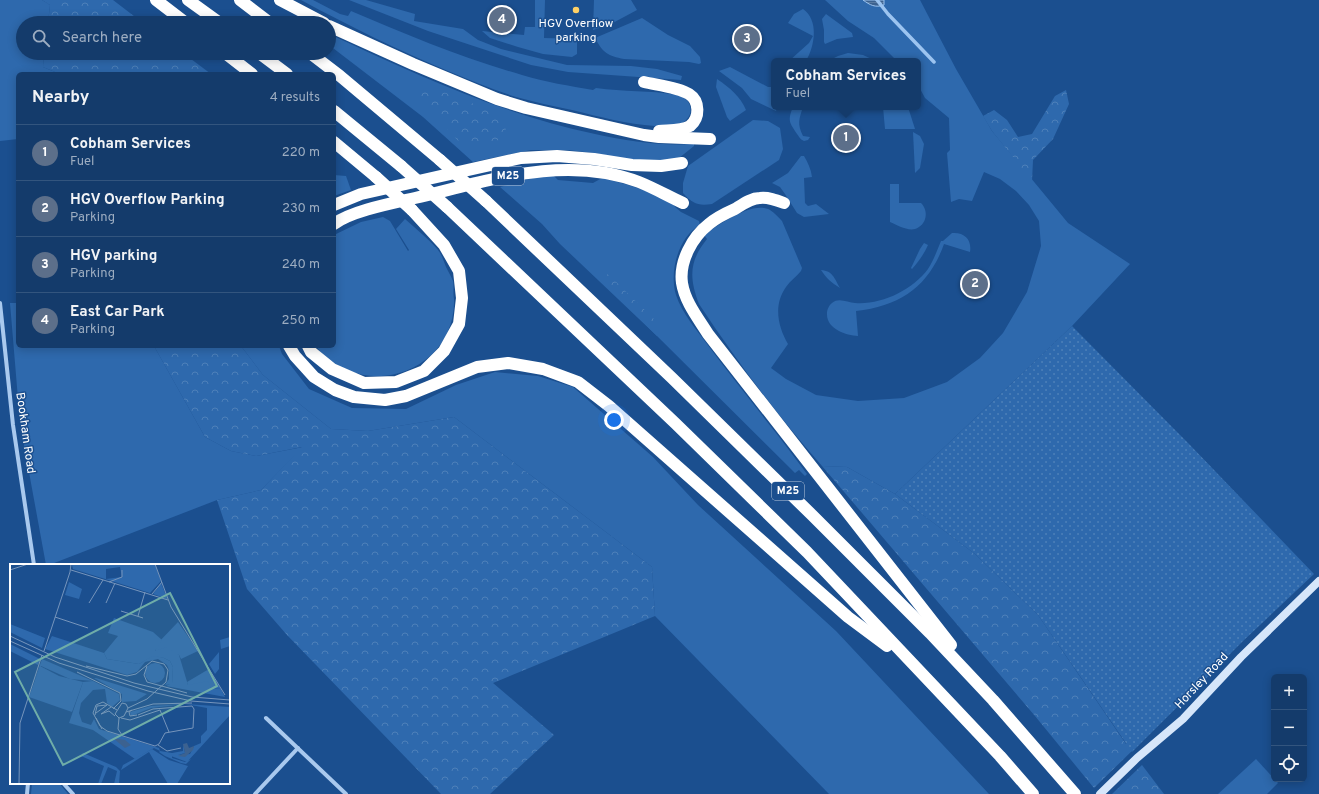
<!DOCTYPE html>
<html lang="en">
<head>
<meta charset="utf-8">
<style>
	:root { --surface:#143b6b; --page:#1d4271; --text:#f1f3f6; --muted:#9dadc1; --line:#33557e; --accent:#ffd166 }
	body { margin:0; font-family:Overpass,sans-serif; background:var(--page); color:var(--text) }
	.controls { position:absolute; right:12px; bottom:12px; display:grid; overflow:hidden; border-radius:6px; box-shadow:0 2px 10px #0003 }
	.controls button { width:36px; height:36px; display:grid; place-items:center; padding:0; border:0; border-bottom:1px solid var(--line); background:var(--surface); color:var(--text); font:20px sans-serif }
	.you { position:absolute; left:614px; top:420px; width:14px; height:14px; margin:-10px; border:3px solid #fff; border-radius:50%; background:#1a73e8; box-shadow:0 0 0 6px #1a73e833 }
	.badge { display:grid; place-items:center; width:26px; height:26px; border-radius:50%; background:var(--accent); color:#fff; font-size:13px; font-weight:700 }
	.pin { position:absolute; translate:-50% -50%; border:2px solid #fff; box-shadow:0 1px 4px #0006 }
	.popup { position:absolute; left:771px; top:58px; width:150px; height:52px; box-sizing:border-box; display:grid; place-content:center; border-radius:6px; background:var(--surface); filter:drop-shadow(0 1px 3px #0005); font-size:13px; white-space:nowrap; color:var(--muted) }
	.popup b { font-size:15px; color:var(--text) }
	.popup::after { content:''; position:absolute; left:50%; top:100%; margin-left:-8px; border:8px solid transparent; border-top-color:var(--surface) }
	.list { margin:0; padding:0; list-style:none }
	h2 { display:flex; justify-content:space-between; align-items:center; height:52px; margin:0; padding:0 16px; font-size:17px }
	h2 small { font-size:13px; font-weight:400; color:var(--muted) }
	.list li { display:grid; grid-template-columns:26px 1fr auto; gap:12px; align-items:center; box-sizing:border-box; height:56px; padding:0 16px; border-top:1px solid var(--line) }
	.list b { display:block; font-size:15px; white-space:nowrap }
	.list p { margin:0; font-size:13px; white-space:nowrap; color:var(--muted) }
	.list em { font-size:13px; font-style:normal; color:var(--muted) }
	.icon { flex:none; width:22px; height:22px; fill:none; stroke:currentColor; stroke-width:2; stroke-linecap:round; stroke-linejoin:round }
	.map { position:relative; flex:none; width:1319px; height:794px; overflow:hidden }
	.search { position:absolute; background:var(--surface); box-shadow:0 2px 10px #0003; left:16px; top:16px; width:320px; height:44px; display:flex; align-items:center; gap:10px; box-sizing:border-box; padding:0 14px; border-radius:22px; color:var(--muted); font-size:15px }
	.panel { position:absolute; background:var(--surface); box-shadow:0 2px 10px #0003; left:16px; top:72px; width:320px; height:276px; border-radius:6px }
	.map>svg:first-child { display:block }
	.grass { fill:#2e69ad }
	.forest { fill:url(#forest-crowns) }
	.park { fill:url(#park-dots) }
	.water { fill:url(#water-rules); stroke:#9cc4f0 }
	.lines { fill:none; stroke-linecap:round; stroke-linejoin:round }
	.stream { stroke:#9cc4f0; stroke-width:3.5 }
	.street { stroke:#a9c9ee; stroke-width:4 }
	.secondary { stroke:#d6e6fa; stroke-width:8 }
	.highway { stroke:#fff; stroke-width:12 }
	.highway-bridge { stroke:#fff; stroke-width:12 }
	.poi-dot { fill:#ffd166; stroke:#1b4f8f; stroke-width:1.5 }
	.labels { text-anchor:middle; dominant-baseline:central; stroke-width:3; stroke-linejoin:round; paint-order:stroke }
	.shield { fill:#1b4f8f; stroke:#bbcadd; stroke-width:1 }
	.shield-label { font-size:11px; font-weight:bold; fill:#fff }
	.poi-label { font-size:12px; fill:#fff; stroke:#1b4f8f }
	.street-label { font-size:12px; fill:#fff; stroke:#1b4f8f }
	.inset-road { fill:none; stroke:#7695bc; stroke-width:1 }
	.view { fill:#6fada8; fill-opacity:0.15; stroke:#6fada8; stroke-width:2 }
	.inset-edge { fill:none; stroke:#fff; stroke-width:2 }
</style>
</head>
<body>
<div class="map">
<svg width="1319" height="794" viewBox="0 0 1319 794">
	<defs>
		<pattern id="forest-crowns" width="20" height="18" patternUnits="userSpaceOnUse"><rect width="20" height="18" fill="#2e69ad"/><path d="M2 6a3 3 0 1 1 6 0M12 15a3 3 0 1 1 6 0" fill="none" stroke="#4d80b9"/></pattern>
		<pattern id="park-dots" width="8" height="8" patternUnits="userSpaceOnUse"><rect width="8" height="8" fill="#2e69ad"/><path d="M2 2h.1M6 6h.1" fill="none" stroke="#4d80b9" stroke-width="1.8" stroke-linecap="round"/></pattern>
		<pattern id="water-rules" width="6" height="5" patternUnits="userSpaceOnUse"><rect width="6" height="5" fill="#3c6290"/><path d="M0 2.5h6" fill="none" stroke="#597aa1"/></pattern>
	</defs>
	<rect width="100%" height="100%" fill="#1b4f8f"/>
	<g class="grass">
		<polygon points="0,0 42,0 50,5 48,23 23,23 23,53 44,53 43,67 60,74 18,74 18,139 0,141"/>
		<path d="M301 0H313L340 14 348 16 351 11C407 35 463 58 522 75 545 82 570 86 593 90L596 88C623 92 650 90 677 95 692 98 696 115 682 123 675 127 663 127 655 126 627 124 600 117 572 110 553 106 534 102 516 97 493 90 470 80 448 71 398 50 349 26 301 0Z"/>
		<polygon points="349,0 366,0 415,14 414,21 463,29 478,40 501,49 567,65 631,66 657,69 682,76 681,80 568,72 531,65 428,31"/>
		<polygon points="535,0 545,0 544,38 577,39 577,54 572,57 543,54 518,47 490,38 482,31 524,35 525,27 535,27"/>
		<polygon points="594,0 631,0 637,10 609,25 593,30"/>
		<path d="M825 0H920L956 69 992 131 1068 223 1130 264 1072 326 895 494 847 467 822 466C777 415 736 360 699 304 689 278 689 261 707 239L704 235C718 225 753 200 770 210 775 213 778 217 782 221L802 268 801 271C796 277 790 281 786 287 773 305 778 327 788 344L771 368 786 379 816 395 858 401 904 398 947 382 980 358 1003 333 1027 292 1041 246 1039 221 1029 205 1016 191 1000 179 984 172 972 201 959 199 951 202 947 153 950 150 949 118 925 98 918 85V61H897L874 38 848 21Z"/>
		<path d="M803 9C819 20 815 46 806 61H789L809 43 813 36 788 23 794 14Z"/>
		<polygon points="826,14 852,33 853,37 837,39 825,44 824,42 824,30 822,19"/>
		<path d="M642 18 668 35 690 46 700 57 701 63 699 64 689 62 624 59C608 56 603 53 595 38Z"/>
		<path d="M329 34C415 74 501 114 595 134 628 141 660 146 694 144V146L679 158 654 164 594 153 567 150H531L473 162 423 117 329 45Z"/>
		<polygon points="848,53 863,55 876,61 828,61 838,56"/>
		<polygon points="730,67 768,87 774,87 774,107 777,107 776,111 751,99 742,88 719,71"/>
		<path d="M717 79C730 88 740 96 746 110L730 121 727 117 716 87Z"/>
		<path d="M793 107H803C799 119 797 124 803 136L810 137 808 140 804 141C800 139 800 138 797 134 790 123 787 121 793 107Z"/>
		<polygon points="883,107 908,107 915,129 885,129"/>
		<path d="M753 120 768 121 780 128 783 149 779 160 712 204C698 206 693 204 683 193V183L688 166Z"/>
		<polygon points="913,132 920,136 924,144 920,168 915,173"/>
		<path d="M801 156H804C808 163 811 169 812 177L804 178 805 203 808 206 816 204 829 214 804 217 797 213 785 194 780 187 772 183 788 173Z"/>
		<path d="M552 174 558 180 593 183 602 178 625 184 662 196 673 203 675 207 681 212 699 221 700 225C678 237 669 272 676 295 682 313 696 329 707 344 727 371 748 397 768 423 782 440 794 457 807 474L805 476 799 470 795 473 657 336 560 244 542 224 500 187 542 175Z"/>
		<polygon points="334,175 346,176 351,190 334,196"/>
		<path d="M890 184H899V203H921C929 211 927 225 915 229 907 231 897 225 890 222Z"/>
		<path d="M383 217 390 221 408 251 409 250 396 229 405 219C415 228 430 240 438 250 442 255 444 262 446 267 448 271 451 276 453 281 454 286 453 294 454 299 456 356 397 391 347 370 335 365 323 357 316 346H334V235L361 222Z"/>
		<path d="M952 233C965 232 972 240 970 252L944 244C929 286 901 306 856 311L858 336C846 335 826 329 827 313 827 310 829 305 832 303 839 297 848 303 855 303 882 305 912 290 928 269 934 260 937 250 941 241H943Z"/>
		<path d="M924 243 928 245C924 254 919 261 912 269L911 268 920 249Z"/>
		<path d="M821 270C833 271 834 278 840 288 832 283 826 278 821 270Z"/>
		<polygon points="10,303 18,303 18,346 154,346 205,437 231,451 256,456 303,447 261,490 217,500 49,565 46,565 20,423"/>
		<polygon points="241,346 279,346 282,354 309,389 352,408 406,409 456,385 495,372 538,376 573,387 653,457 698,505 836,631 989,794 829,794 655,616 652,567 454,417 368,431 331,429 263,375"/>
		<polygon points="1256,759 1278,783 1267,794 1218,794"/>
		<polygon points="32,783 59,783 68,794 31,794"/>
	</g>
	<g class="forest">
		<polygon points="42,0 113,0 143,23 48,23 50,5"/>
		<polygon points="44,53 183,53 211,74 60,74 43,67"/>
		<polygon points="421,83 504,116 507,139 462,145 417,96"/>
		<polygon points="1066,90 1069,104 1053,139 1033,160 1032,181 992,131 983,116 994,110 1007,120 1018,137 1032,134 1055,96"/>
		<polygon points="608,274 661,326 661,331 657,336 607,287 605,277"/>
		<polygon points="154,346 241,346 263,375 331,429 368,431 454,417 652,567 655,616 493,683 554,735 490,794 441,794 287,635 247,589 217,500 261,490 302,447 256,456 231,451 205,437"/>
		<polygon points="822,466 847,467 895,494 975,554 1038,615 1126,744 1224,661 1094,788 1035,716"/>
		<polygon points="1142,765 1164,794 1112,794"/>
	</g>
	<polygon class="park" points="1072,326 1190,445 1314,574 1243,641 1132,752 1038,615 975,554 895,494"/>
	<path class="water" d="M863 0H884V5C875 8 870 5 863 0Z"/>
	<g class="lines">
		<polyline class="stream" points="877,0 888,14 934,62"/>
		<g class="street">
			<polyline points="0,303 13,425 34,565"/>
			<polyline points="266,718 346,794"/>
			<polyline points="63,783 73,794"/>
			<polyline points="27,794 28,783"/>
			<polyline points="255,794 298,748"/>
		</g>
		<polyline class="secondary" points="1100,794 1137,758 1183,719 1241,657 1319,581"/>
		<g class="highway">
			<polyline points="156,0 186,23"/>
			<polyline points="188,0 220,23"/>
			<polyline points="240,0 270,23"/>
			<polyline points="280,0 324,23"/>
			<polyline points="329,26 413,64 497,99 526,108 644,135 659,137 710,139"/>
			<polyline points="225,53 252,74"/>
			<polyline points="259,53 287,74"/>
			<polyline points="310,53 340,76 440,160"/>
			<path d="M644 82C657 85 678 87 689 94 700 101 700 118 690 126 682 131 668 130 659 131"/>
			<polyline points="334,111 401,166"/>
			<polyline points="334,142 376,177"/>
			<polyline points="486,201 672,378 812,515 930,633 993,700 1075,794"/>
			<path d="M784 203C776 200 768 197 760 198 751 198 743 204 735 209 726 213 716 218 709 224 692 237 679 262 682 283 685 302 698 318 708 334L951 645"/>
			<polyline points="334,205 361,194 521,158 557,156 594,159 632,165 661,166 682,163"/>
			<polyline points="447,207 675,423 807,552 1000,756 1033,794"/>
			<path d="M334 224C351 211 393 203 415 198 488 181 565 154 639 182 654 188 668 196 683 203"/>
			<polyline points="289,346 295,356 314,377 335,390 354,397 385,400 406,396 477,367 508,363 543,369 578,382 609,406 848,617 887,646"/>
			<polyline points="308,346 311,352 332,369 364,383 396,382 424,371 444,351 459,324 462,298 459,271 444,245 412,210"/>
		</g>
		<g class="highway-bridge">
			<polyline points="440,160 486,201"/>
			<polyline points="401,166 447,207"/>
			<polyline points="376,177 412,210"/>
		</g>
	</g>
	<circle class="poi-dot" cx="576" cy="10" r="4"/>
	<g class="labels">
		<g class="shield">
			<rect x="492" y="167" width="32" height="18" rx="3"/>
			<rect x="772" y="482" width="32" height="18" rx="3"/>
		</g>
		<g class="shield-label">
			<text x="508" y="176">M25</text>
			<text x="788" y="491">M25</text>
		</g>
		<g class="poi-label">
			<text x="576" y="24">HGV Overflow<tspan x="576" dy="14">parking</tspan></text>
		</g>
		<g class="street-label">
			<text transform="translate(25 433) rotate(82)">Bookham Road</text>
			<text transform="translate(1202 681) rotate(-47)">Horsley Road</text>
		</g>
	</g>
	<g transform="translate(10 564)">
		<rect width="220" height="220" fill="#1b4f8f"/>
		<path d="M68 0H145L151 17 140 29 63 5 62 1ZM110 3 112 13 96 15V5ZM59 18 72 25 69 35 55 31ZM151 19 157 34V35L143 30ZM168 58 188 87 171 95 169 91 145 88 147 80ZM42 72 94 89 97 95 129 100 143 91 154 94 160 97 163 103 162 120 155 121 159 115V106L157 101 148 95 135 98 127 108 117 111 35 85ZM135 109a10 10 0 1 1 20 0a10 10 0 1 1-20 0ZM199 105 211 125 178 121 177 118ZM84 114H86L137 130 126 137 112 138V130ZM83 117 109 130 110 136 102 143 97 139 95 125 83 126 71 139 69 149 72 158 81 161 84 155 89 165 149 184 150 187 144 184 125 195 83 166 59 159 73 118ZM175 140 220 143V151L177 198 161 192 162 189 173 187V180L175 189 168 191 180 190 184 182 191 179V172L197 166V144L175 140 141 144 121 152 120 148 141 142Z" fill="#2e69ad" fill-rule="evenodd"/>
		<path d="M104 54 143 68 152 76 145 87 157 83 169 91 178 121 198 117 201 124 211 125 215 133 156 122 162 119 163 103 160 97 154 94 143 92 129 100 97 95 94 89 108 72 98 69ZM0 60 35 74 32 84 0 68ZM220 73V82L211 85 210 76ZM0 80 30 95 28 101 0 87ZM209 88V105L205 110 199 100ZM32 95 83 117 60 115 31 102 24 118ZM142 185 159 196 178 202 167 220H158L139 188 111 206 113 201ZM150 187 162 189V194L175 198 181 195 176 200 171 199 155 192 149 188ZM73 189 106 203 110 207 109 220H104L107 207 98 203 91 220H88L94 202 71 192Z" fill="#2e69ad"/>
		<path d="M30 102 49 112 73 118 62 148 19 133Z" fill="#2e69ad"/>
		<path d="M103 174 115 176 121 181 115 184ZM177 179 179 184 184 182 183 186 175 193 168 192 175 189 173 180Z" fill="#3c6290"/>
		<path class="inset-road" d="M145 0 161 43 215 131M0 6 18 0M61 6 158 36M99 18 112 13V6M142 30 152 18M79 39 93 16M96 39 105 19M111 47 133 54M128 52 135 28M45 53 78 64M0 72 45 93 124 119 182 133 220 136M0 77 49 99 138 127 181 137 220 140M34 87 60 8 61 0M76 102 117 112 126 110 142 97 154 100 158 106 156 118 137 135 118 144M137 102 134 111 137 118 177 129M67 108 110 129 111 137 103 145M112 139 116 140 118 144 114 152 109 154 105 150ZM101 143 91 150 99 147 105 152M107 146 93 138 86 141 83 149 90 162 97 167 145 182 149 180 155 169 183 164 184 145 182 142 143 145 128 151M122 146 119 148 120 152 127 151M116 148 143 140 182 139M86 149 97 141M85 151 87 142 97 141M86 154 92 165M109 154 108 165 112 171M111 154 120 156 150 146 159 168M148 181 157 187 171 184M9 220 10 159 32 91"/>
		<path class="view" d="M160 29 207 122 53 201 5 108Z"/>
		<rect width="220" height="220" class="inset-edge"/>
	</g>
</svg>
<div class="controls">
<button>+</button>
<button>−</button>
<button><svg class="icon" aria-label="locate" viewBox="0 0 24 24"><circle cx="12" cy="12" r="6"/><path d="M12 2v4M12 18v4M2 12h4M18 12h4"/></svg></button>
</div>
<div class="you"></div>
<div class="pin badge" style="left:846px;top:138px;background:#5c6f8a">1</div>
<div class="popup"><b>Cobham Services</b>Fuel</div>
<div class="pin badge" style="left:975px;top:284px;background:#5c6f8a">2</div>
<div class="pin badge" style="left:747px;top:39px;background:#5c6f8a">3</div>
<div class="pin badge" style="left:502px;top:20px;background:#5c6f8a">4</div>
<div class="search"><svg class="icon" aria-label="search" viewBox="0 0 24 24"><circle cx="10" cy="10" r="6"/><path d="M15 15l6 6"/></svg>Search here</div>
<section class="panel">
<h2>Nearby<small>4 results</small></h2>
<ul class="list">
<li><span class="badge" style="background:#5c6f8a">1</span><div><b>Cobham Services</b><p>Fuel</p></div><em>220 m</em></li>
<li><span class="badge" style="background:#5c6f8a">2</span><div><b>HGV Overflow Parking</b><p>Parking</p></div><em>230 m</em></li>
<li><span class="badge" style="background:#5c6f8a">3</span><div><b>HGV parking</b><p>Parking</p></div><em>240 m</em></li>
<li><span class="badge" style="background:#5c6f8a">4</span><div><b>East Car Park</b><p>Parking</p></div><em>250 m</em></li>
</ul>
</section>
</div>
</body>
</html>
